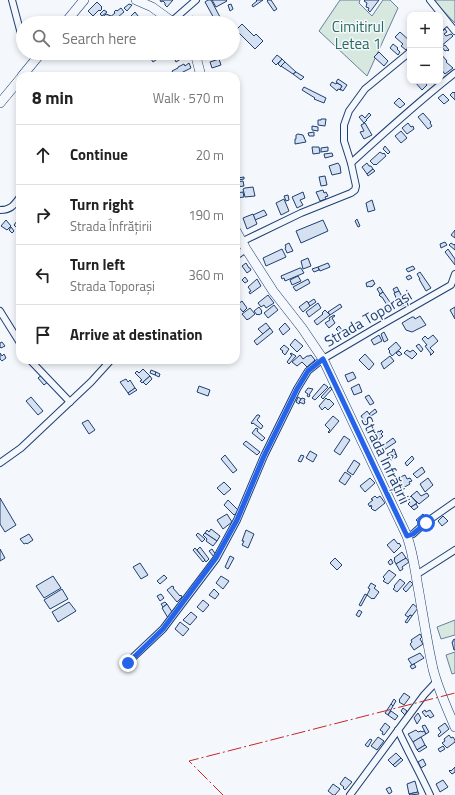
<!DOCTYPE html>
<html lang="en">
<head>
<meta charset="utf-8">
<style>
	:root { --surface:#fff; --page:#f2f2f2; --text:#222; --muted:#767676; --line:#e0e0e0 }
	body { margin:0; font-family:"Titillium Web",sans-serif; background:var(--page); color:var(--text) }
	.controls { position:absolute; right:12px; top:12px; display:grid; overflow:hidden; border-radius:8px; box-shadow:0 2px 6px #0003 }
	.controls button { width:36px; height:36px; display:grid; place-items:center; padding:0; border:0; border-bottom:1px solid var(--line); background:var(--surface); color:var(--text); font:20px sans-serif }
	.stop { position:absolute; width:12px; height:12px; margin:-9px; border:3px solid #2563eb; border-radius:50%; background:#fff }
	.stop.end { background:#2563eb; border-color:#fff; box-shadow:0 1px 4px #0008 }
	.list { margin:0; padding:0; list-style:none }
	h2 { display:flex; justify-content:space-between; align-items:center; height:52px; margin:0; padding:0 16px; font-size:17px }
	h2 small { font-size:13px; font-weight:400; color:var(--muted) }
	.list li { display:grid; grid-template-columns:26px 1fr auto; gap:12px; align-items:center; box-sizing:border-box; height:60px; padding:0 16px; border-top:1px solid var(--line) }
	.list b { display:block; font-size:15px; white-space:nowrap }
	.list p { margin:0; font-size:13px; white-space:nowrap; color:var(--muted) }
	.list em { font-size:13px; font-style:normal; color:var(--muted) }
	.icon { flex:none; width:22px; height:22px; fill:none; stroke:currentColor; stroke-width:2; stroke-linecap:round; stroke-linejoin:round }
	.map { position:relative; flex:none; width:455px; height:795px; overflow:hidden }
	.search { position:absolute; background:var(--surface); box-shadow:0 2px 6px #0003; left:16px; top:16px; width:224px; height:44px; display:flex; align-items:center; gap:10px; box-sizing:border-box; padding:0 14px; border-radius:22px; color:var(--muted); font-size:15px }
	.panel { position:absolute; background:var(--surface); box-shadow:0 2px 6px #0003; left:16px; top:72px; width:224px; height:292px; border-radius:12px }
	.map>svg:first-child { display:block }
	.green { fill:#d7e8df; stroke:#687fa3 }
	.building { fill:#d5e0f0; stroke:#1d3f73 }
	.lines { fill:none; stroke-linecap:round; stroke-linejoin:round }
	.minor-casing { stroke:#1d3f73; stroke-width:8 }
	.secondary-casing { stroke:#1d3f73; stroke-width:10 }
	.minor { stroke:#f4f7fb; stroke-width:6 }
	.secondary { stroke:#f4f7fb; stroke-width:9 }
	.power { stroke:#c62828; stroke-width:1; stroke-dasharray:14 3 2 3; stroke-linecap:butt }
	.route { stroke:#2563eb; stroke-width:5 }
	.labels { text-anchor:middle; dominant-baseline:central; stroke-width:3; stroke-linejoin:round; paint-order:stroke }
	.park-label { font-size:15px; fill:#2c6c60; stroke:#f4f7fb }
	.street-label { font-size:15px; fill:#1d3f73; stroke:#f4f7fb }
</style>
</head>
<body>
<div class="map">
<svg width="455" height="795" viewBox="0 0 455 795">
	<rect width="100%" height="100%" fill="#f4f7fb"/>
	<g class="green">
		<polygon points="340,0 360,0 359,3 372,16 383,0 390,0 398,8 367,76 319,31"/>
		<polygon points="433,0 455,0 455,23"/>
		<polygon points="455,620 455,635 441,639 437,627"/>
		<polygon points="455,652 455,673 452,674 446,655"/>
	</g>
	<g class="building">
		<polygon points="160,0 173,0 167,7 165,5 165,3 163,1 161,2"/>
		<polygon points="208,0 211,0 220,17 217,18 218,21 216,22 205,2"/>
		<polygon points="212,0 226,0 227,1 216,7"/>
		<polygon points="256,0 263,0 253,7 252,5 257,1"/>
		<polygon points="268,0 271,0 277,9 274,11 267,1"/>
		<polygon points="365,0 379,0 370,12 368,10 369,8 366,7 367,3 364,1"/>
		<polygon points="97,2 102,7 101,8 102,9 100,11 99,10 93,16 88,11"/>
		<polygon points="129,4 132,5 127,11 124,8"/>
		<polygon points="231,4 233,9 230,11 228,5"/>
		<polygon points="121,8 124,12 112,22 109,18 115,13 114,12 116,10 117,11"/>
		<polygon points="104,10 107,12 102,16 100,14"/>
		<polygon points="135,12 138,16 131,22 128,19"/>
		<polygon points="106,14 111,16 107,18 102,23 100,23 98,21"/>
		<polygon points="193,16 197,23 189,23 187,20"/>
		<polygon points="147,17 152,22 151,23 142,23"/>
		<polygon points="126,18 131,22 130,23 127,23 124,20"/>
		<polygon points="242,24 254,36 256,34 263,41 255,49 236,30"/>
		<polygon points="445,29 447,32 444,34 446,36 451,34 453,36 440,47 440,42 443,39 440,35 440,33"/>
		<polygon points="400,32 410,41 410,45 406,50 401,46 403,44 395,37"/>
		<polygon points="393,44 398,48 397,49 400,52 398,55 390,48"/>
		<polygon points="445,45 449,50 448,51 447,50 445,51 442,47"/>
		<polygon points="379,52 388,61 384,66 374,57"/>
		<polygon points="159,53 166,53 153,62 151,59"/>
		<polygon points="180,53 186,53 187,55 176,62 175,60 179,58 177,55"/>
		<polygon points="440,53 447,61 446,62 453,68 445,74 440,68"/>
		<polygon points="277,55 282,59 276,65 272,61"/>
		<polygon points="219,59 221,65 212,68 210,62"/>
		<polygon points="282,59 285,62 281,67 278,64"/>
		<polygon points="285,62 296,72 293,74 281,66"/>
		<polygon points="189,63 191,68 175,76 172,71 178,68 178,67 184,64 185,66"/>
		<polygon points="296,72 304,77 301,80 293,74"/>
		<polygon points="338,79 347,85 343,91 340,89 342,86 336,82"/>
		<polygon points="416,81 424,81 427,85 422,90 415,82"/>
		<polygon points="332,82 336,84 337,83 342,86 340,89 341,89 341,90 338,89 337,91 330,85"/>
		<polygon points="304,87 326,98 324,103 314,99 315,98 302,90"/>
		<polygon points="453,92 454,93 455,92 455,100 450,95"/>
		<polygon points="443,94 449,100 444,104 438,98"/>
		<polygon points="399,98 405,104 400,108 394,103"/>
		<polygon points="369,113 371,115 366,120 367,120 364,123 359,117 362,115 365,118"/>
		<polygon points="423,113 431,122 430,123 432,126 428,129 418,117"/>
		<polygon points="321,119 326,119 325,126 318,125 318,120 321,120"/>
		<polygon points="365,123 372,135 364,139 360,132 364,131 361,125"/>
		<polygon points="408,123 411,127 413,126 414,129 407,134 402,128"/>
		<polygon points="312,126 318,127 318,131 312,130"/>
		<polygon points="401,131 407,138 401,143 395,136"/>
		<polygon points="314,132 314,136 309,136 308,133"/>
		<polygon points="298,134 303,135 306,142 295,144 295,139 296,139 296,135"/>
		<polygon points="385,146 390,152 388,154 383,149"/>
		<polygon points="312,147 319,147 320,153 313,154"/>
		<polygon points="328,147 328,151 321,152 321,148"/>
		<polygon points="380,152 383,154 384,153 386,156 376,165 375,164 374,165 370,161"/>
		<polygon points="332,153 333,156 325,158 324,154"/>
		<polygon points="338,163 340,166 341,173 332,175 329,166"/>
		<polygon points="367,163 369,166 371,166 373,169 367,174 362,167"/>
		<polygon points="373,169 375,171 368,176 367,174"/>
		<polygon points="325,176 327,185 321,186 319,177"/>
		<polygon points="244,177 244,179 238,180 237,178"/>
		<polygon points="243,181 244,186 236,187 236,182"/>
		<polygon points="253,187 255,196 245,197 243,189 245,188"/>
		<polygon points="323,190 324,193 326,192 328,196 325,197 326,199 320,201 316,192"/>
		<polygon points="243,192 244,197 236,198 236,193"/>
		<polygon points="303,192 305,198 300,200 303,205 297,208 292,197"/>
		<polygon points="288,195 289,200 286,201 284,196"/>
		<polygon points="284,199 289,211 281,215 276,203"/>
		<polygon points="372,200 375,210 368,212 366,203"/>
		<polygon points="264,210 267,215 255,220 253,215"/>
		<polygon points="253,214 257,224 247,229 243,218"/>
		<polygon points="20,217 20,225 17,228 14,225"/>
		<polygon points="357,219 360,226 358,227 355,221"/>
		<polygon points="6,220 11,226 7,230 1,226"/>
		<polygon points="323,220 328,231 301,243 296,231"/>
		<polygon points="11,227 14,231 12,233 9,230"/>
		<polygon points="455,230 455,238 451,235"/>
		<polygon points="445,242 447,245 441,248 440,244"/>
		<polygon points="289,243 293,251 287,253 285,248 286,247 285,245"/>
		<polygon points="451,243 454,245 455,244 455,250 449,245"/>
		<polygon points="282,249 286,257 266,266 263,258"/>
		<polygon points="448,249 455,259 455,265 445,252"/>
		<polygon points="308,258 311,266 303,269 301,261"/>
		<polygon points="246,263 249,268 250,268 251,270 247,273 242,266"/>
		<polygon points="328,263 330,267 320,271 318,267"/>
		<polygon points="413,266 415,269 408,272 406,269"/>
		<polygon points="318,267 319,270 314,272 312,269"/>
		<polygon points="300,268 301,268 304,273 285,281 284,278 282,279 281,276"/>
		<polygon points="420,272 431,288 426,291 419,279 420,279 417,274"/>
		<polygon points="410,275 412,278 408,280 406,277"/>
		<polygon points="298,276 301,281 292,285 290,280"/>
		<polygon points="245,277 248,281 245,283 242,280"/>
		<polygon points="257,279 261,286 250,294 249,292 251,291 248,287"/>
		<polygon points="308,279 310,283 296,291 293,287"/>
		<polygon points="373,280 375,284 373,285 373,286 370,287 369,286 367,287 366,283"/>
		<polygon points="380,287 383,292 380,294 377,289"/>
		<polygon points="397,287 399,291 395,293 393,289"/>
		<polygon points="399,291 406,304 400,307 394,293"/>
		<polygon points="383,292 394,308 390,310 382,297 381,297 379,295"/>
		<polygon points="268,295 274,303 266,308 264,305 261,307 258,303"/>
		<polygon points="314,299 316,302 310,306 308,303"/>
		<polygon points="242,301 247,308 243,312 237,305"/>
		<polygon points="307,301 310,306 303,312 299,307"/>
		<polygon points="318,303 321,308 309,317 306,312"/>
		<polygon points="340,304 342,307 330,315 328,312"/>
		<polygon points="274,305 278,310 268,318 264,313"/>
		<polygon points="259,307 262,311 261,312 262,313 259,315 258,314 257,315 254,311"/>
		<polygon points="455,307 455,319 450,310"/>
		<polygon points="250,308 255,314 249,319 248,319 247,320 242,314"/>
		<polygon points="325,310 330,315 317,325 314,321 323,314 322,313"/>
		<polygon points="334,315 335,316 332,318 335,323 329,328 325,323 330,320 329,318"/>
		<polygon points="420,316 426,325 412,332 406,330 402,323 412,317 414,317 415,319"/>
		<polygon points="266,323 270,328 263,334 258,329"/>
		<polygon points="285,323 290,329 283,335 279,329"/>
		<polygon points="339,326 342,330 340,333 336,329"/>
		<polygon points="270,328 273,332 257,345 254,341"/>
		<polygon points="384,332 388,340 384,342 381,334"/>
		<polygon points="379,335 382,341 374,345 371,340"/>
		<polygon points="433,335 438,341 430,348 434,352 431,355 430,355 431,354 425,346 427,345 422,339 425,336 428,339"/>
		<polygon points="295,339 303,346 297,352 290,345"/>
		<polygon points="2,342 5,346 1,348 0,347 0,343"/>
		<polygon points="396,342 401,348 392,356 389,352 390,351 388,349"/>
		<polygon points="419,344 423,349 421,352 416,346"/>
		<polygon points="284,345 289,349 285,355 282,352 283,351 280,349"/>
		<polygon points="407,350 410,352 413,350 417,354 412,359 404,353"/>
		<polygon points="399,351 402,354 399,356 396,353"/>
		<polygon points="0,353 2,356 4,354 6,358 2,361 0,359"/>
		<polygon points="291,353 296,356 289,364 287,362 292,355 290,354"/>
		<polygon points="365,354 374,364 369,370 359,360"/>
		<polygon points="300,355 303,359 307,356 309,356 311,355 315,360 307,367 302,362 297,366 292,362"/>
		<polygon points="390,356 394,361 384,369 381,363"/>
		<polygon points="143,369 150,376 142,383 140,381 142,380 135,373 137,371 139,373"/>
		<polygon points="151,370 156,372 155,375 150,373"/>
		<polygon points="156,372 160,374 159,377 155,375"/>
		<polygon points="353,372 356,378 348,382 345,375"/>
		<polygon points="43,374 49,381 44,385 38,378"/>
		<polygon points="150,376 152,379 146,385 143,382"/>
		<polygon points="126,379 128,382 130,380 135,388 128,393 120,382"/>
		<polygon points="324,384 328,387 315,400 312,398"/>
		<polygon points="359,384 362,392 354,395 351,388"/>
		<polygon points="199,386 210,390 208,396 197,392"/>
		<polygon points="330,387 332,389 323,399 321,397"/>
		<polygon points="135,388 137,390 129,395 128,393"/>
		<polygon points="308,388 313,389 309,395 310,395 309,397 307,396 308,394 305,392"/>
		<polygon points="369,395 374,403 370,405 365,397"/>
		<polygon points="31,397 43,411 38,415 26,401"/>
		<polygon points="298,397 301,399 299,404 296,402"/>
		<polygon points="302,398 305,399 304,401 305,402 304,404 299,402"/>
		<polygon points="326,398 328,400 329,399 334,404 328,410 325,407 322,410 319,406"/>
		<polygon points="375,409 377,412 371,416 369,414"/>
		<polygon points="367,411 371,416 364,423 361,420 363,419 361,416"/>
		<polygon points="257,415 259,415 260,416 257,420 263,426 261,429 253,423 252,424 251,423"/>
		<polygon points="333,416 339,421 329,433 328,432 330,430 325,425"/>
		<polygon points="88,420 95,430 89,434 82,423"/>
		<polygon points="256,428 258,429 257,431 265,438 262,441 252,433"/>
		<polygon points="381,430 383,432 381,434 383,436 376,442 372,436 379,431 380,432"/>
		<polygon points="344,436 350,440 340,455 334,451"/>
		<polygon points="393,438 396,442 384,450 381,447"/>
		<polygon points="246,441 260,452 257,455 243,444"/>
		<polygon points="394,449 396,454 389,458 387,454 393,451 392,450"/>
		<polygon points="310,451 317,455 313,462 306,458"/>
		<polygon points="396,454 397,457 391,460 389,458"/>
		<polygon points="225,455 237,470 233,473 221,459"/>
		<polygon points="301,455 304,456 301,462 298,461"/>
		<polygon points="412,456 414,459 407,466 405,463"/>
		<polygon points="354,460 360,464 353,475 347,471"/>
		<polygon points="422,467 425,472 417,478 413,474"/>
		<polygon points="345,472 351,476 345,485 339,481"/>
		<polygon points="405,475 407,479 410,478 412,481 409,482 410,484 401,489 399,485 401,484 398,478"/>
		<polygon points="370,478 375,483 365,492 360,486"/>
		<polygon points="428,478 433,485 425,492 420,484"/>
		<polygon points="224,482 231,489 224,495 217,488"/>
		<polygon points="417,491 421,496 427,493 429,496 419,504 411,496"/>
		<polygon points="375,496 377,498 380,496 385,503 375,511 374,510 373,510 371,508 372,507 371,505 370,507 368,504 373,500 371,499"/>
		<polygon points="411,496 417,503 411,507 408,504 410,502 408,499"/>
		<polygon points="0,498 16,525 5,532 0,524"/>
		<polygon points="228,500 239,511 234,515 224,505"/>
		<polygon points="416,504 418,507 414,510 411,507"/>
		<polygon points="227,514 232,522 223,529 217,520"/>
		<polygon points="423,514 428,520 421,525 416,520"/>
		<polygon points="443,516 448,521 442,526 438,521"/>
		<polygon points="211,529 220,536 217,541 205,533 207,530 209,532"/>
		<polygon points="246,530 254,534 248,548 242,545 244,541 242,541"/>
		<polygon points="198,533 205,539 202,542 196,535"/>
		<polygon points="205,533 217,541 213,546 206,541 207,539 203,535"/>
		<polygon points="29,534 33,540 27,544 26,543 24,544 20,539"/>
		<polygon points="394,539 398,544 399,543 401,546 394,553 387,545"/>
		<polygon points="200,547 209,559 206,562 197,550"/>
		<polygon points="195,548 205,560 203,562 193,550"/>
		<polygon points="0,549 5,558 0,561"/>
		<polygon points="212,549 216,555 214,557 209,551"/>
		<polygon points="402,552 406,558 396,564 394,560 395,559 394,558"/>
		<polygon points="230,556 234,558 228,569 225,567"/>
		<polygon points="335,558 342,565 337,570 330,563"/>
		<polygon points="406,558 409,562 402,567 403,569 400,571 396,564"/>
		<polygon points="391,559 393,563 390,565 388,562"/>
		<polygon points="140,563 148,575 141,579 133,567"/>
		<polygon points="389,570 396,575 388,584 383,581 385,579 383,577"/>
		<polygon points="164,575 167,578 160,584 157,581"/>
		<polygon points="53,576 61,588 44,598 36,586"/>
		<polygon points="221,576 229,581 223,589 216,583"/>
		<polygon points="400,579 405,583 397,592 393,589 395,587 394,586"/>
		<polygon points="410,581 413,584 406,592 403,589"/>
		<polygon points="371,583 376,586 374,588 379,592 374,599 373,598 372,599 367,595 370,589 368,588"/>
		<polygon points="172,586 174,587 173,588 180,596 181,595 182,597 177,602 167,590"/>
		<polygon points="62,589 68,599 50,609 44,600"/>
		<polygon points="214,589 219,594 215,599 209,595"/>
		<polygon points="161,594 164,598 160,601 157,596"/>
		<polygon points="365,594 367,595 361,606 359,605"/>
		<polygon points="203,600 209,605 203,612 197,607"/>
		<polygon points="69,602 76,611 58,622 52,612"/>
		<polygon points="165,602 167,604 163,607 161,604"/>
		<polygon points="167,604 172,612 170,614 171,616 168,618 162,608"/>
		<polygon points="413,604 418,608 412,616 410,615 408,617 405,615"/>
		<polygon points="359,610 362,612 359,617 356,615"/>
		<polygon points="191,612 197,617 190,625 183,620"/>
		<polygon points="410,615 412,616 407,623 405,622"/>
		<polygon points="180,622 189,629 183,636 175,629"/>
		<polygon points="420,634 422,637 420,639 423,644 414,650 410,644 412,642 411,640"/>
		<polygon points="455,639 455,650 454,650 452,642 453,642 453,640"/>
		<polygon points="420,653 424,658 412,665 408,659"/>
		<polygon points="414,664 416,667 412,669 410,666"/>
		<polygon points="404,693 410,697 404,705 399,702 400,701 399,700"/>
		<polygon points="394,699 396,701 393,706 391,704"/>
		<polygon points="391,704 393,706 388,715 385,713"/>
		<polygon points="403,708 407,711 405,715 401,711"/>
		<polygon points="425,710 426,712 430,710 434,716 430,718 428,715 426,717 422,712"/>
		<polygon points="391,711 398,716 395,720 388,715"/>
		<polygon points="418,713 421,718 417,724 414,718"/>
		<polygon points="385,723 390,727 384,735 382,734 383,732 380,730"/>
		<polygon points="445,723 449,729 439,737 438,735 441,732 438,728"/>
		<polygon points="425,725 429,732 426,734 422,726"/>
		<polygon points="416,730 418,732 421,731 422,732 424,731 426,734 413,742 408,734"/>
		<polygon points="449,735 451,738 453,737 455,740 455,742 447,748 442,743 445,741 444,739"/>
		<polygon points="378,737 384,741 377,750 371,746"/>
		<polygon points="421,737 425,745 417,750 413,742"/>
		<polygon points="370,739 372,740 368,747 365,745"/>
		<polygon points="425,745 427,747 419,752 417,750"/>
		<polygon points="443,746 445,749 440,752 438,749"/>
		<polygon points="396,753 401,758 393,765 388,760"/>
		<polygon points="401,758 403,760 395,767 393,765"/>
		<polygon points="423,759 426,765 421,768 418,762"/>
		<polygon points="455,767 455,772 452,774 449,771 450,770 451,771"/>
		<polygon points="345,777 352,782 345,790 343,788 344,787 340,784"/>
		<polygon points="443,780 448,787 440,792 436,784"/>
		<polygon points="415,781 418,792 409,794 407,784"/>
		<polygon points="333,784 340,789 335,795 333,795 328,791"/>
		<polygon points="390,787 392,792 389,794 386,789"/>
		<polygon points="418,792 419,794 410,795 409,794"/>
	</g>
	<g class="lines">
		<g class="minor-casing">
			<g id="minor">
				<polyline points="12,0 21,34"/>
				<polyline points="430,0 455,31"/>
				<polyline points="172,21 196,0"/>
				<polyline points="440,28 447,22"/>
				<path d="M351 163C385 132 419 101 455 73"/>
				<path d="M0 210C11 210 14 205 20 197"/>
				<polyline points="241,242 301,213 351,193 355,190 356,186 351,163 344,141 344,125 349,111 365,89 410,52"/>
				<polyline points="236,256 246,249"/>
				<polyline points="0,311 20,343"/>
				<polyline points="30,360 70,402"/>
				<polyline points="0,463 21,448 91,382 111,360"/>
				<polyline points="407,536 413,534 425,523 455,502"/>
				<polyline points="416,575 455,550"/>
				<polyline points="127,663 163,629 216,559 237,520 264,456 297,389 308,371 323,359 374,329 451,285 455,274"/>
				<path d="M398 730C408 752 420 773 430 795"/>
				<polyline points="350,795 424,695 437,681"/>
			</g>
		</g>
		<g class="secondary-casing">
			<g id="secondary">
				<polyline points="136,0 152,7 174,23"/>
				<polyline points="65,23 84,0"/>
				<polyline points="195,53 201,76"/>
				<polyline points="22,76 41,53"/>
				<polyline points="0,103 20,79"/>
				<path d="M236 231 246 249 273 291 302 328 323 359 407 536C413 553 415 570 418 587 423 615 427 642 433 669 438 689 447 708 455 727"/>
			</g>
		</g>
		<use href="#minor" class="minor"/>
		<use href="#secondary" class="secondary"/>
		<polyline class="power" points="223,795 189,761 455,693"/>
	</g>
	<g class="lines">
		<polyline class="route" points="128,663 163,629 216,558 237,520 264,456 297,389 308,371 323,359 407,536 413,534 426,523"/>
	</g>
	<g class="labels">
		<g class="park-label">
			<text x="358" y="26">Cimitirul<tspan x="358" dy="17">Letea 1</tspan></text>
		</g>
		<g class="street-label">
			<text transform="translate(368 318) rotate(-30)">Strada Toporași</text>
			<text transform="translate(386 460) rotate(65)">Strada Înfrățirii</text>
		</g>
	</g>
</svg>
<div class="controls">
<button>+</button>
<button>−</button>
</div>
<div class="stop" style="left:426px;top:523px"></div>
<div class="stop end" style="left:128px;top:663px"></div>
<div class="search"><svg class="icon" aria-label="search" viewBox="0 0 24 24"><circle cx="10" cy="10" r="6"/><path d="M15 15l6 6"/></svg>Search here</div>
<section class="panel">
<h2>8 min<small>Walk · 570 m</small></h2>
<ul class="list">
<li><svg class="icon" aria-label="ahead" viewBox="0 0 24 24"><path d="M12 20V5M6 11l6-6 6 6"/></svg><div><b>Continue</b></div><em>20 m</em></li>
<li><svg class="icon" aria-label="right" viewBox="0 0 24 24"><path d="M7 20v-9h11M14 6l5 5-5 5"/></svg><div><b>Turn right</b><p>Strada Înfrățirii</p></div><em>190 m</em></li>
<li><svg class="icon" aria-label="left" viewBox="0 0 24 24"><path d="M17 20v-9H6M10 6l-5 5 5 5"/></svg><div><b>Turn left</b><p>Strada Toporași</p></div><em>360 m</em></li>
<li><svg class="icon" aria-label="arrive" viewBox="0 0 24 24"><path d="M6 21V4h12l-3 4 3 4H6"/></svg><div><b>Arrive at destination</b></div></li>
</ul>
</section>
</div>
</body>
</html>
